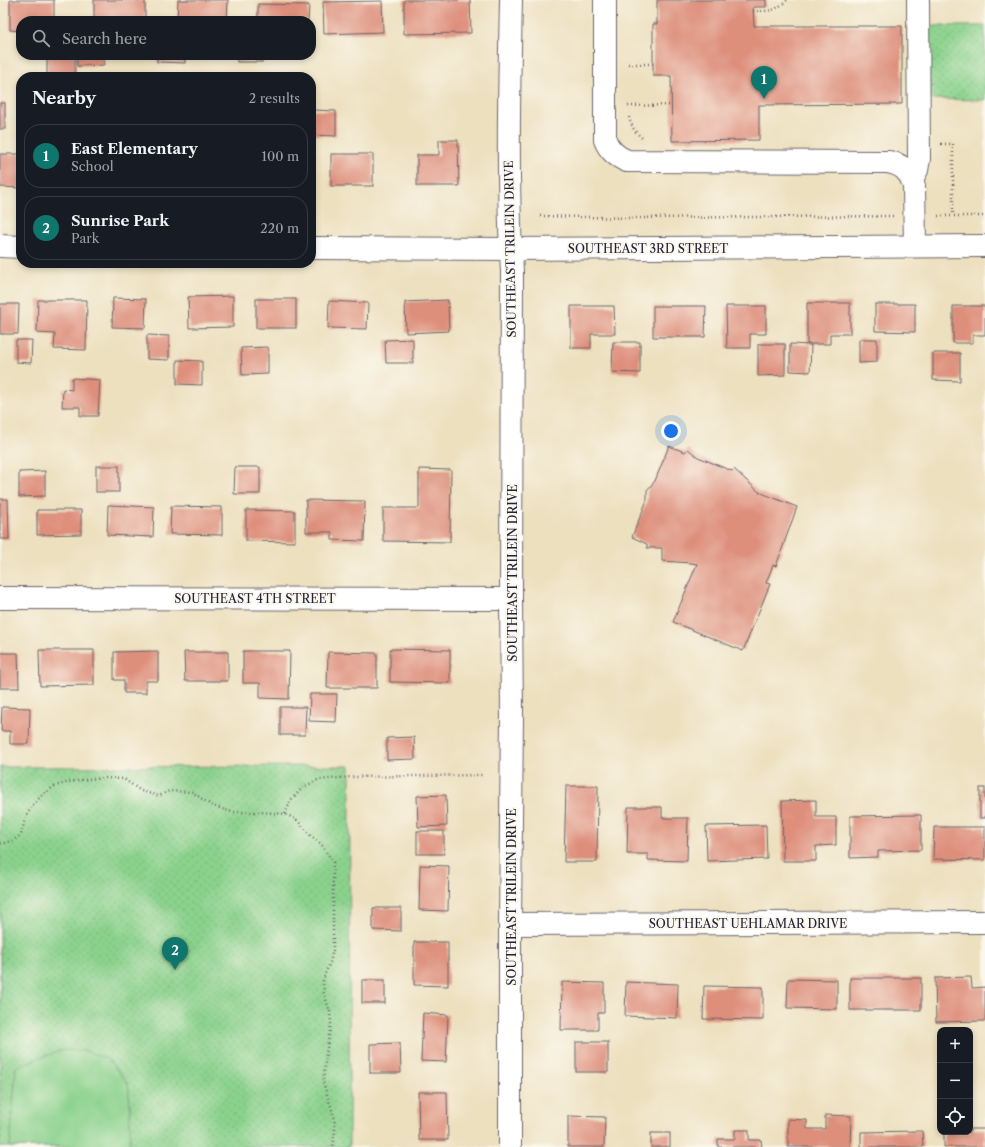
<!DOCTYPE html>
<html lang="en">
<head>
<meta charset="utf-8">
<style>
	:root { --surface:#171b24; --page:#20242c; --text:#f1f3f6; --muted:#9ea1a6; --line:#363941; --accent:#0f766e }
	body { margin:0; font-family:"Libre Caslon Text",serif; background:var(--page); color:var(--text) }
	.controls { position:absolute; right:12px; bottom:12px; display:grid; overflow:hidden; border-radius:8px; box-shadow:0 2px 6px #0003 }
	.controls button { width:36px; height:36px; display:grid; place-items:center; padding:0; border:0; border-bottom:1px solid var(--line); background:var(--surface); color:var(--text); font:20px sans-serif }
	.you { position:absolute; left:671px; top:431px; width:14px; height:14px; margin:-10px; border:3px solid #fff; border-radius:50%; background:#1a73e8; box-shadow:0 0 0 6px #1a73e833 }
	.badge { display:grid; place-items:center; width:26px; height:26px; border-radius:50%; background:var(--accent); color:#fff; font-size:13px; font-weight:700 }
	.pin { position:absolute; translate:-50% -33px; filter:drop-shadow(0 1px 2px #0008) }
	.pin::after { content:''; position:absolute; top:21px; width:14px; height:12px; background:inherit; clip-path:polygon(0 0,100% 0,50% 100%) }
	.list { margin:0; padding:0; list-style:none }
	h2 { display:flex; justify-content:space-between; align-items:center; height:52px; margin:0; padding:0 16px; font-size:17px }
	h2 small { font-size:13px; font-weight:400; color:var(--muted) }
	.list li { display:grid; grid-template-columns:26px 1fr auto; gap:12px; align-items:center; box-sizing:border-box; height:64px; margin:0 8px 8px; padding:0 8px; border:1px solid var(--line); border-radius:16px }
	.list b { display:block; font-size:15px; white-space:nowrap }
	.list p { margin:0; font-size:13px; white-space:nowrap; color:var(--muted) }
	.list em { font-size:13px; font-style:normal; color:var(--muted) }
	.icon { flex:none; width:22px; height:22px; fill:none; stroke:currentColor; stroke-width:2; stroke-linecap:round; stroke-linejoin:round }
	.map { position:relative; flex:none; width:985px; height:1147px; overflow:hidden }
	.search { position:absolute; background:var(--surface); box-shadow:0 2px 6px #0003; left:16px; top:16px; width:300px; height:44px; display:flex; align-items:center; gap:10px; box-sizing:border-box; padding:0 14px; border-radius:16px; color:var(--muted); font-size:15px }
	.panel { position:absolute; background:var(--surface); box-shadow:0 2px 6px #0003; left:16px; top:72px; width:300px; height:196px; border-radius:16px }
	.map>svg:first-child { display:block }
	.green { fill:url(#green-dots); stroke:#567a64 }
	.pitch { fill:#8bd28d; stroke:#567a64 }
	.building { fill:#de8f7b }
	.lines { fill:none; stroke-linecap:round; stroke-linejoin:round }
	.minor-casing { stroke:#696469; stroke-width:24 }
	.path { stroke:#696469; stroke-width:2.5; stroke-dasharray:1 3; stroke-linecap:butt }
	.minor { stroke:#fff; stroke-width:22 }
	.labels { text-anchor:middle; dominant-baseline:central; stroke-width:3.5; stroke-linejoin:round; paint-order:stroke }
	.street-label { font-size:12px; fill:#22223b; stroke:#fbf7ec }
</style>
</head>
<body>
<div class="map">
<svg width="985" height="1147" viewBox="0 0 985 1147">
	<defs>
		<pattern id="green-dots" width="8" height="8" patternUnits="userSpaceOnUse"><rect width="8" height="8" fill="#8bd28d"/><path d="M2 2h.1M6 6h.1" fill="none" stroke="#78b47b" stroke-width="1.8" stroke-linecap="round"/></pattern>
	</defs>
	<rect width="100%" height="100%" fill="#fbf7ec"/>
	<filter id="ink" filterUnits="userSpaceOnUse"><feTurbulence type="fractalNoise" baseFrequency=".025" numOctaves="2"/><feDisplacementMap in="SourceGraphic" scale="8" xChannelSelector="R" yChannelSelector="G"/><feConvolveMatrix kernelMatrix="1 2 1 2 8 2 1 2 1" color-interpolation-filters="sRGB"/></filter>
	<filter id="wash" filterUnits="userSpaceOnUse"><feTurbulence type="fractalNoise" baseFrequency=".012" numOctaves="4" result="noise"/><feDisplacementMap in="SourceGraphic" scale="16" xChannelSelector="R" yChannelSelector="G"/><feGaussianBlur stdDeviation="0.9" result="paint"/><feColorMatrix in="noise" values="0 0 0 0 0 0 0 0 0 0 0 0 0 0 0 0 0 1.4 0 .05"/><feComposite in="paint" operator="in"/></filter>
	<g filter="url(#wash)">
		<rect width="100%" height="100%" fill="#ede0bf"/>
		<g class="green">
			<polygon points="927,26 985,26 985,100 926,99"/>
			<polygon points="350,766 349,1147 0,1147 0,767"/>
		</g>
		<polygon class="pitch" points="63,1050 86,1051 108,1059 128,1084 130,1105 130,1147 10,1147 16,1067 39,1058"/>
		<g id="blocks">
			<g class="building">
				<polygon points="10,0 54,0 54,21 21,21 21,31 10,30"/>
				<rect x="94" y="0" width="51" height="21"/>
				<polygon points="178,0 228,0 227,21 177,21"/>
				<polygon points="404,0 470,0 471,33 404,34"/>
				<polygon points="657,0 766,0 766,7 753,7 754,26 902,26 902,104 759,105 759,140 672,141 671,76 653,76 653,24 657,24"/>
				<polygon points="382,1 383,32 324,34 323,2"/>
				<polygon points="258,4 309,5 308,21 258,21"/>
				<rect x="47" y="55" width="28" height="22"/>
				<polygon points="77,55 103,55 104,65 77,66"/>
				<polygon points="157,55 185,55 185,63 157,62"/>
				<rect x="237" y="55" width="25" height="7"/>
				<rect x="0" y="103" width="5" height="26"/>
				<polygon points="313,110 336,111 336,136 313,135"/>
				<polygon points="439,140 458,140 459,186 417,186 417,155 439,155"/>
				<polygon points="0,154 21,154 21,188 0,187"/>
				<rect x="331" y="154" width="42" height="32"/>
				<polygon points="233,296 233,327 189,328 188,297"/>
				<polygon points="113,298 146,299 145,328 112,327"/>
				<rect x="256" y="299" width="40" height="29"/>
				<polygon points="38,300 87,300 86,350 54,349 55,334 37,333"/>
				<polygon points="448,300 449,331 406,333 405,302"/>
				<polygon points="329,301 368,303 367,329 328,328"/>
				<polygon points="807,303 850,303 850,334 830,334 830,344 807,344"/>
				<polygon points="0,304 19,304 18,334 0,334"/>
				<polygon points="875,304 915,304 915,332 875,331"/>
				<polygon points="571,306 614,306 615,334 591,334 591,348 571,348"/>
				<polygon points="653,306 706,306 705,337 653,337"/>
				<polygon points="726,306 766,306 766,334 750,334 750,348 727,348"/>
				<polygon points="953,306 985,306 985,335 973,335 973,343 953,343"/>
				<polygon points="147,335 169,336 169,360 147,359"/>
				<polygon points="413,339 413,363 386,363 385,340"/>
				<polygon points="859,339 877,339 877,362 859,363"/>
				<polygon points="16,340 32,340 31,363 16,362"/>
				<polygon points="613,342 640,342 640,373 612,372"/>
				<polygon points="758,344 785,344 785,375 758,376"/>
				<polygon points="790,344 811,345 810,372 790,371"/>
				<polygon points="268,347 268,374 242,375 241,348"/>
				<polygon points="933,353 960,353 960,381 933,380"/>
				<polygon points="177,360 202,361 202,385 177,384"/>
				<polygon points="72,378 100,380 98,416 80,416 80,407 62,407 63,389 72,390"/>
				<polygon points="669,446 685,452 688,449 698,457 732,471 734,469 759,492 797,507 776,566 773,565 766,583 770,584 743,651 673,622 697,564 691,563 662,561 662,548 647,548 647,544 632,537 647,500 647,490 655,481"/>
				<rect x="96" y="466" width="23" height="26"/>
				<polygon points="235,467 260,467 260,494 234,494"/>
				<polygon points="419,469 451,470 450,542 383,541 383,508 419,508"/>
				<polygon points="45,471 45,496 19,497 19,472"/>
				<polygon points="0,499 8,499 9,539 0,539"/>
				<polygon points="306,500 365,501 364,541 332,540 332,532 306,532"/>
				<polygon points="108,505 154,507 153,537 107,535"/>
				<polygon points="171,506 222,507 222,535 170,534"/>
				<polygon points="37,510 81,510 81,534 37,535"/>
				<polygon points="246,510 295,511 295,542 246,541"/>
				<polygon points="390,649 450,650 450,683 390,682"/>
				<polygon points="39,650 94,650 94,685 40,686"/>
				<polygon points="158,651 158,681 146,681 146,693 124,693 124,680 114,680 114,652"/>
				<polygon points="243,651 290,651 289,699 260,698 260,683 243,683"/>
				<polygon points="184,652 228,652 228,681 185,681"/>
				<polygon points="328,652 377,653 377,688 327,688"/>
				<polygon points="0,653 18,653 19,688 0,688"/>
				<polygon points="310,694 337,694 336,722 309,721"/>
				<polygon points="2,707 30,708 29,744 10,744 10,731 1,731"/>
				<polygon points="280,707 306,707 305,735 280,735"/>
				<polygon points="414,737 415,759 387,760 387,738"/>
				<polygon points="566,786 598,786 597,862 564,862"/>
				<rect x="980" y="788" width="5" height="30"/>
				<polygon points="446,795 447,826 418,827 417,796"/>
				<polygon points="816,800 816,817 836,817 836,845 816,846 816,861 783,861 782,801"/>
				<polygon points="628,807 662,807 662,818 688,818 687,861 648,860 648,854 627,854"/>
				<polygon points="921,815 921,850 878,851 878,857 850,858 850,816"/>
				<polygon points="766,825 767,859 707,861 706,826"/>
				<polygon points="934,827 985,827 985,860 933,859"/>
				<rect x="417" y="831" width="27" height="23"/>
				<polygon points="420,865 449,866 448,911 419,910"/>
				<polygon points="373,908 401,908 401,931 373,930"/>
				<polygon points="414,942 448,942 448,986 414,985"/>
				<polygon points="971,977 972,988 985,987 985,1021 936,1022 935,978"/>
				<rect x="850" y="978" width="71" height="32"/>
				<polygon points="788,979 837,980 837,1009 787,1008"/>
				<rect x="362" y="980" width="23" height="23"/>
				<polygon points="562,982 604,983 604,1013 598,1013 598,1030 561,1030"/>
				<polygon points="626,982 678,984 677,1018 625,1016"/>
				<polygon points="704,986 763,987 763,1020 703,1019"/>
				<polygon points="423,1013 448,1015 446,1062 421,1061"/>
				<rect x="576" y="1042" width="32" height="30"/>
				<polygon points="400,1043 401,1073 370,1073 370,1044"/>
				<polygon points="418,1092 447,1092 448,1140 419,1140"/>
				<polygon points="825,1115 851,1116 850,1147 788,1147 788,1119 807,1120 807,1129 825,1129"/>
				<polygon points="568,1116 605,1117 604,1147 568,1147"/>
				<polygon points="970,1129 985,1129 985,1147 944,1147 944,1132 970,1132"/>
				<polygon points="735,1130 749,1130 749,1140 761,1140 762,1147 718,1147 718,1139 735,1139"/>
				<polygon points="922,1131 923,1147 861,1147 861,1132"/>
				<rect x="651" y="1133" width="19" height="14"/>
			</g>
		</g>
	</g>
	<g filter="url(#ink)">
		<use href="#blocks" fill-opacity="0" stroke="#696469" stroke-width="1"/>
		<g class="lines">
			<g class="minor-casing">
				<g id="minor">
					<path d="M605 0V140C609 150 617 157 627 161L888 162C902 164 910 172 914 186L915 246"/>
					<polyline points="912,179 917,170 919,159 918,0"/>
					<polyline points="0,246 21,247"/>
					<polyline points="311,248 511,249 985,246"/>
					<polyline points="0,598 511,599"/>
					<polyline points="510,924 985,922"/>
					<path d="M510 1147V924L512 717 511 599 512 272C507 182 509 91 511 0"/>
				</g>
			</g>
			<g class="path">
				<path d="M753 11C770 11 774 12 787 0"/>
				<polyline points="628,64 653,64"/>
				<polyline points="628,106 671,105"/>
				<path d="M629 117C631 126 635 132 642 138"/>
				<polyline points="941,144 953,144 953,216"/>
				<polyline points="540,216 629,218 893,216"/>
				<polyline points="938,216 985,216"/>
				<polyline points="285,814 291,800 303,787 318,780 350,777 483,775"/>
				<polyline points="0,844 12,841 21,835 25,819 32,806 43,794 55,786 69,782 90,779 105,778 124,779 141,791 159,796 169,791 192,792 211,805 222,809 233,812 260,812 285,814 296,819 312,837 322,845 333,862 333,950 330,963 326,971 323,981 324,993 330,1012 331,1024 326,1054 323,1082 334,1116 335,1129 333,1147"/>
			</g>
			<use href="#minor" class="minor"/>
		</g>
	</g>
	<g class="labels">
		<g class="street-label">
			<text x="648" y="248">SOUTHEAST 3RD STREET</text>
			<text transform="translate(510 249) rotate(-91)">SOUTHEAST TRILEIN DRIVE</text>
			<text transform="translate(512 573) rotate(-90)">SOUTHEAST TRILEIN DRIVE</text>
			<text x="255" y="598">SOUTHEAST 4TH STREET</text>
			<text transform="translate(511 897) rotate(-90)">SOUTHEAST TRILEIN DRIVE</text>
			<text x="748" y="923">SOUTHEAST UEHLAMAR DRIVE</text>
		</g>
	</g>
</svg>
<div class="controls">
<button>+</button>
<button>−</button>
<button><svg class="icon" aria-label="locate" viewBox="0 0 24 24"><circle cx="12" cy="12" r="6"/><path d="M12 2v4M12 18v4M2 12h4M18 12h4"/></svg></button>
</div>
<div class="you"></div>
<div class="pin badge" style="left:764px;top:99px">1</div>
<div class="pin badge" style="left:175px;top:970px">2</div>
<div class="search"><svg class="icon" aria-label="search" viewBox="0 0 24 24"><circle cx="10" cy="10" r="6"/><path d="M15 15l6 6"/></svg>Search here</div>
<section class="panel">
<h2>Nearby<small>2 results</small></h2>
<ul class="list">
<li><span class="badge">1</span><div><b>East Elementary</b><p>School</p></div><em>100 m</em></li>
<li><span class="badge">2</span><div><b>Sunrise Park</b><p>Park</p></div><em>220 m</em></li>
</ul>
</section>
</div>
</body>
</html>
